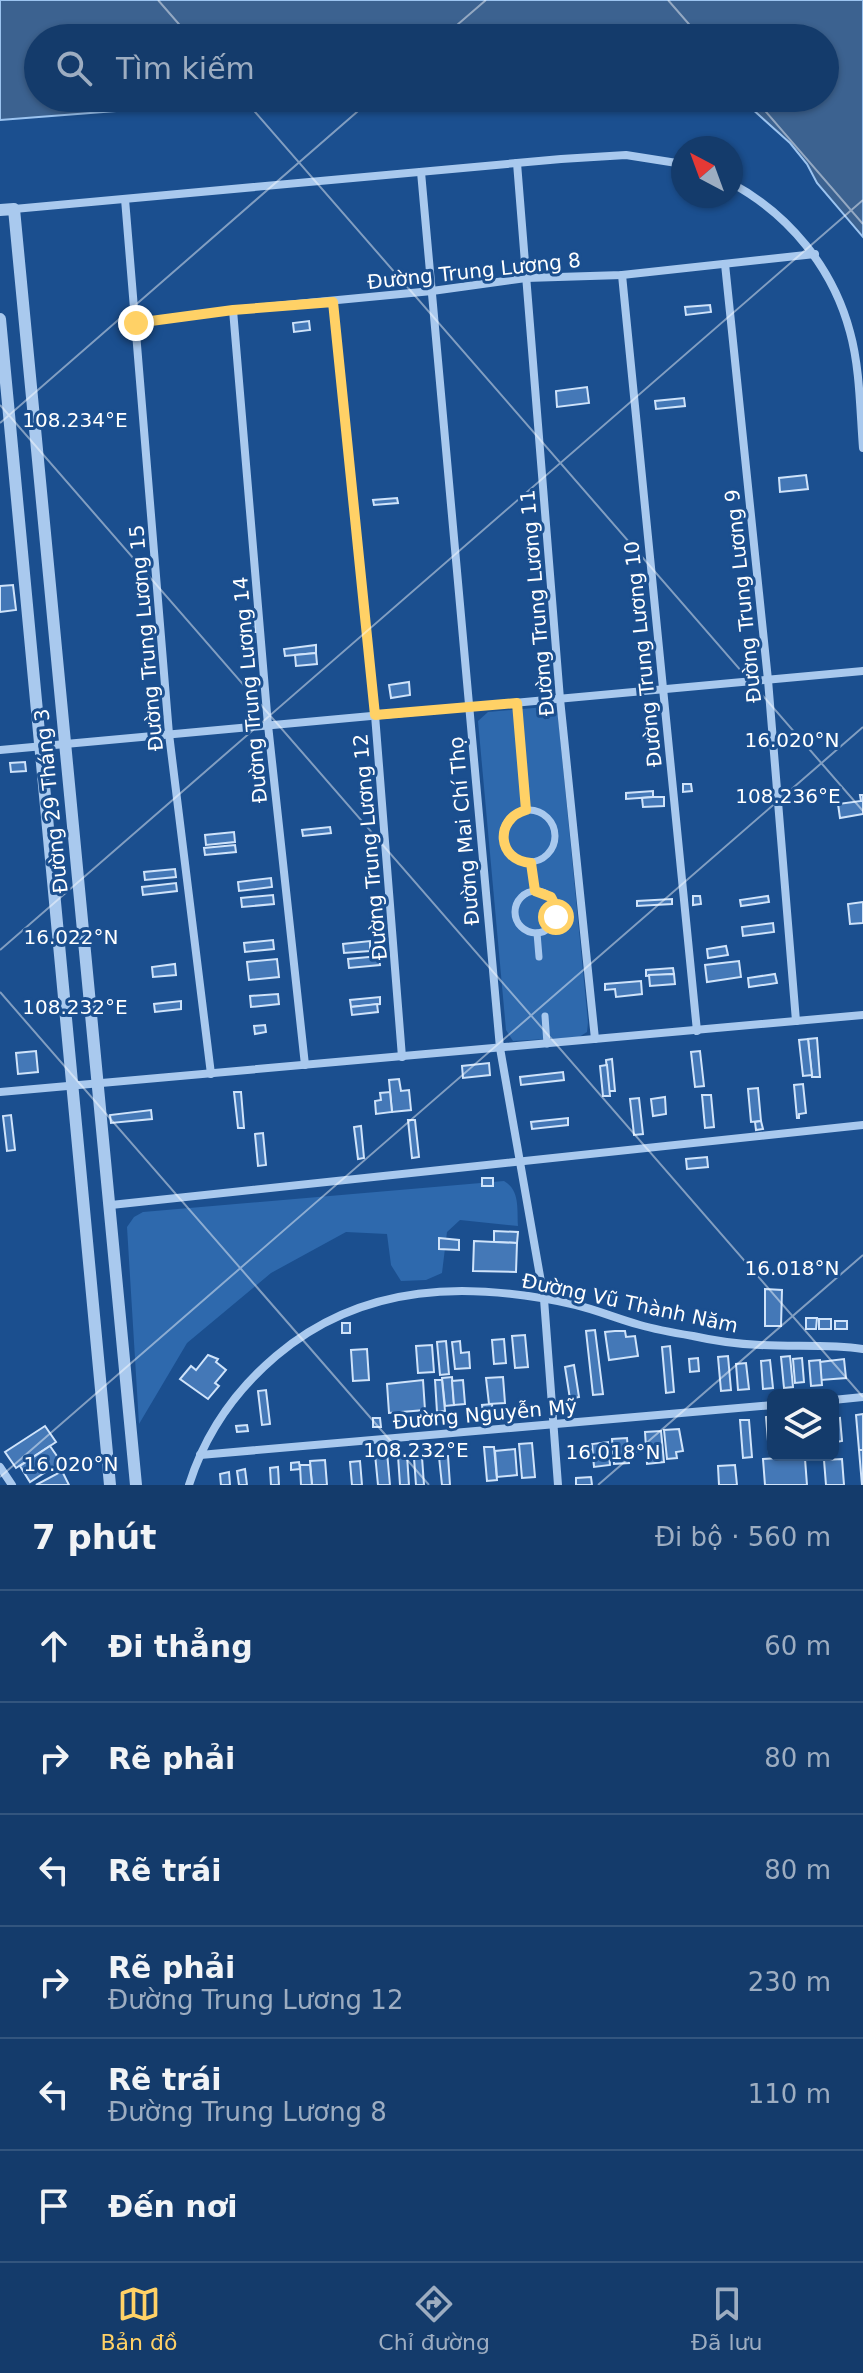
<!DOCTYPE html>
<html lang="vi">
<head>
<meta charset="utf-8">
<style>
	:root { --surface:#143b6b; --page:#1d4271; --text:#f1f3f6; --muted:#9dadc1; --line:#33557e; --accent:#ffd166 }
	body { margin:0; font-family:"DejaVu Sans",sans-serif; background:var(--page); color:var(--text) }
	.controls { position:absolute; right:24px; bottom:24px; display:grid; overflow:hidden; border-radius:12px; box-shadow:0 2px 6px #0004 }
	.controls button { width:72px; height:72px; display:grid; place-items:center; padding:0; border:0; border-bottom:2px solid var(--line); background:var(--surface); color:var(--text); font:40px sans-serif }
	.compass { position:absolute; left:671px; top:136px; width:72px; height:72px; border-radius:50%; background:var(--surface); box-shadow:0 2px 6px #0004; rotate:319deg }
	.stop { position:absolute; width:24px; height:24px; margin:-18px; border:6px solid #ffd166; border-radius:50%; background:#fff }
	.stop.end { background:#ffd166; border-color:#fff; box-shadow:0 2px 8px #0008 }
	.list { margin:0; padding:0; list-style:none }
	h2 { display:flex; justify-content:space-between; align-items:center; height:104px; margin:0; padding:0 32px; font-size:34px }
	h2 small { font-size:26px; font-weight:400; color:var(--muted) }
	.list li { display:grid; grid-template-columns:52px 1fr auto; gap:24px; align-items:center; box-sizing:border-box; height:112px; padding:0 32px; border-top:2px solid var(--line) }
	.list b { display:block; font-size:30px; white-space:nowrap }
	.list p { margin:0; font-size:26px; white-space:nowrap; color:var(--muted) }
	.list em { font-size:26px; font-style:normal; color:var(--muted) }
	.icon { flex:none; width:44px; height:44px; fill:none; stroke:currentColor; stroke-width:2; stroke-linecap:round; stroke-linejoin:round }
	.map { position:relative; flex:none; width:863px; height:1485px; overflow:hidden }
	.search { position:absolute; background:var(--surface); box-shadow:0 2px 6px #0004; left:24px; right:24px; top:24px; height:88px; display:flex; align-items:center; gap:20px; box-sizing:border-box; padding:0 28px; border-radius:44px; color:var(--muted); font-size:30px }
	.sheet { height:776px; background:var(--surface) }
	nav { display:flex; justify-content:space-around; align-items:center; box-sizing:border-box; height:112px; border-top:2px solid var(--line); background:var(--surface); font-size:22px; color:var(--muted) }
	nav a { display:grid; justify-items:center; gap:4px }
	nav .on { color:var(--accent) }
	.map>svg:first-child { display:block }
	.green { fill:#2e69ad }
	.water { fill:#3c6290; stroke:#9cc4f0; stroke-width:2 }
	.building { fill:#4478b7; stroke:#cfe3fa; stroke-width:2 }
	.lines { fill:none; stroke-linecap:round; stroke-linejoin:round }
	.pedestrian { stroke:#a9c9ee; stroke-width:7 }
	.minor { stroke:#a9c9ee; stroke-width:8 }
	.tertiary { stroke:#a9c9ee; stroke-width:12 }
	.route { stroke:#ffd166; stroke-width:10 }
	.ticks { fill:none; stroke:#fff; stroke-width:2; stroke-opacity:0.45 }
	.labels { text-anchor:middle; dominant-baseline:central; stroke-width:6; stroke-linejoin:round; paint-order:stroke }
	.street-label { font-size:20px; fill:#fff; stroke:#1b4f8f }
	.ticks-label { font-size:20px; text-anchor:middle; fill:#fff; stroke:#1b4f8f; stroke-width:6; stroke-linejoin:round; paint-order:stroke }
</style>
</head>
<body>
<div class="map">
<svg width="863" height="1485" viewBox="0 0 863 1485">
	<rect width="100%" height="100%" fill="#1b4f8f"/>
	<g class="green">
		<polygon points="545,707 556,711 558,716 588,1022 587,1032 579,1037 513,1041 506,1030 478,721 488,712"/>
		<path d="M504 1181C520 1190 517 1209 518 1226L460 1220 447 1232 442 1273 426 1280 401 1281 391 1265 387 1234 346 1232 271 1273 187 1343 139 1424 127 1227 134 1217 143 1212Z"/>
	</g>
	<polygon class="water" points="0,0 863,0 863,237 817,183 807,164 790,143 740,98 825,98 825,38 642,38 623,32 615,38 38,38 38,98 138,98 116,111 0,120"/>
	<g class="building">
		<polygon points="710,305 711,312 686,315 685,307"/>
		<polygon points="309,321 310,330 294,332 293,323"/>
		<polygon points="587,387 589,403 557,407 556,391"/>
		<polygon points="684,398 685,406 656,409 655,401"/>
		<polygon points="806,475 808,489 780,492 779,478"/>
		<polygon points="397,498 398,503 374,505 373,500"/>
		<polygon points="13,585 16,610 0,612 0,586"/>
		<polygon points="255,617 256,632 250,632 249,618"/>
		<polygon points="316,645 316,653 285,656 284,649"/>
		<polygon points="316,653 317,664 296,666 295,655"/>
		<polygon points="409,682 410,695 391,698 389,685"/>
		<polygon points="25,762 26,771 11,772 10,763"/>
		<polygon points="683,784 691,784 692,791 683,792"/>
		<polygon points="653,791 653,797 626,799 626,793"/>
		<polygon points="860,795 863,795 863,814 840,818 838,804 861,801"/>
		<polygon points="653,797 664,797 664,806 643,807 642,798"/>
		<polygon points="330,827 331,833 303,836 302,830"/>
		<polygon points="234,832 235,842 206,845 205,835"/>
		<polygon points="235,845 236,852 205,855 204,848"/>
		<polygon points="175,869 176,877 145,880 144,872"/>
		<polygon points="271,878 272,887 239,891 238,882"/>
		<polygon points="176,883 177,891 143,895 142,887"/>
		<polygon points="273,895 274,904 242,907 241,898"/>
		<polygon points="693,896 700,896 701,904 693,905"/>
		<polygon points="768,896 769,902 741,906 740,900"/>
		<polygon points="672,899 672,904 637,906 637,901"/>
		<polygon points="863,902 863,923 850,924 848,904"/>
		<polygon points="773,923 774,932 743,936 742,927"/>
		<polygon points="273,940 274,949 245,952 244,943"/>
		<polygon points="370,941 370,951 344,953 343,944"/>
		<polygon points="726,946 728,955 708,958 707,949"/>
		<polygon points="379,956 380,965 349,968 348,959"/>
		<polygon points="277,959 279,977 249,980 247,962"/>
		<polygon points="739,961 741,977 707,982 705,965"/>
		<polygon points="175,964 176,975 153,977 152,967"/>
		<polygon points="673,968 674,974 646,976 646,970"/>
		<polygon points="674,974 675,984 650,986 649,975"/>
		<polygon points="775,974 777,983 749,987 748,978"/>
		<polygon points="641,981 642,994 616,997 615,989 605,990 605,984"/>
		<polygon points="278,994 279,1004 251,1007 250,996"/>
		<polygon points="380,997 380,1004 351,1007 350,1000"/>
		<polygon points="181,1001 181,1009 155,1012 154,1004"/>
		<polygon points="377,1004 378,1012 352,1015 351,1007"/>
		<polygon points="265,1025 266,1032 255,1034 254,1026"/>
		<polygon points="817,1038 820,1077 812,1077 808,1039"/>
		<polygon points="808,1039 812,1075 803,1076 799,1040"/>
		<polygon points="36,1051 38,1072 18,1074 16,1053"/>
		<polygon points="700,1051 704,1086 695,1087 691,1052"/>
		<polygon points="612,1059 615,1091 609,1091 606,1060"/>
		<polygon points="489,1063 490,1075 463,1078 462,1066"/>
		<polygon points="607,1065 610,1096 603,1096 600,1066"/>
		<polygon points="563,1072 564,1080 521,1085 520,1077"/>
		<polygon points="399,1079 401,1091 409,1090 411,1110 392,1112 389,1080"/>
		<polygon points="803,1084 806,1113 799,1114 799,1118 797,1118 794,1085"/>
		<polygon points="758,1088 761,1121 751,1122 748,1089"/>
		<polygon points="234,1092 241,1092 244,1128 238,1128"/>
		<polygon points="390,1092 392,1112 376,1114 375,1101 381,1100 380,1093"/>
		<polygon points="702,1095 711,1095 714,1127 705,1128"/>
		<polygon points="665,1097 666,1114 653,1116 651,1099"/>
		<polygon points="639,1098 643,1134 634,1135 630,1099"/>
		<polygon points="151,1110 152,1119 111,1123 110,1115"/>
		<polygon points="11,1115 15,1150 7,1151 3,1116"/>
		<polygon points="568,1118 568,1125 532,1129 531,1122"/>
		<polygon points="408,1120 415,1120 419,1157 412,1158"/>
		<polygon points="761,1121 763,1129 756,1130 755,1122"/>
		<polygon points="361,1126 364,1158 358,1159 354,1127"/>
		<polygon points="263,1133 266,1165 258,1166 255,1134"/>
		<polygon points="707,1157 708,1167 687,1169 686,1159"/>
		<rect x="482" y="1178" width="11" height="8"/>
		<polygon points="494,1231 518,1232 517,1243 494,1242"/>
		<polygon points="439,1238 459,1240 459,1250 439,1249"/>
		<polygon points="474,1241 517,1243 516,1272 473,1271"/>
		<polygon points="765,1289 782,1290 781,1326 765,1326"/>
		<polygon points="806,1318 817,1318 816,1329 806,1329"/>
		<rect x="819" y="1319" width="12" height="10"/>
		<rect x="835" y="1321" width="12" height="8"/>
		<rect x="342" y="1323" width="8" height="10"/>
		<polygon points="595,1330 603,1394 593,1395 586,1331"/>
		<polygon points="615,1331 625,1331 626,1337 635,1336 638,1356 609,1360 605,1332"/>
		<polygon points="525,1335 528,1367 515,1368 512,1336"/>
		<polygon points="504,1339 506,1363 494,1364 492,1340"/>
		<polygon points="446,1341 449,1374 440,1375 437,1342"/>
		<polygon points="460,1341 461,1353 469,1352 470,1368 455,1369 452,1342"/>
		<polygon points="432,1345 434,1372 418,1373 416,1346"/>
		<polygon points="670,1346 674,1392 666,1393 662,1347"/>
		<polygon points="367,1349 369,1380 353,1381 351,1350"/>
		<polygon points="208,1355 218,1359 216,1362 226,1370 215,1383 219,1386 208,1399 180,1379 191,1366 196,1370"/>
		<polygon points="728,1356 731,1390 721,1391 718,1357"/>
		<polygon points="790,1356 793,1387 784,1388 781,1357"/>
		<polygon points="698,1358 699,1371 690,1372 689,1359"/>
		<polygon points="802,1358 804,1382 795,1383 793,1359"/>
		<polygon points="844,1359 846,1378 821,1380 820,1362"/>
		<polygon points="770,1360 773,1388 763,1389 761,1361"/>
		<polygon points="820,1360 822,1385 811,1386 809,1361"/>
		<polygon points="746,1363 749,1389 738,1390 736,1364"/>
		<polygon points="574,1365 579,1397 570,1399 565,1367"/>
		<polygon points="452,1377 454,1405 445,1406 442,1378"/>
		<polygon points="503,1377 505,1403 489,1404 486,1378"/>
		<polygon points="423,1380 425,1410 389,1413 387,1384"/>
		<polygon points="435,1380 442,1380 445,1411 437,1412"/>
		<polygon points="463,1380 465,1404 454,1405 452,1381"/>
		<polygon points="266,1390 270,1424 262,1425 258,1391"/>
		<polygon points="492,1404 493,1414 483,1414 482,1405"/>
		<polygon points="863,1414 863,1450 859,1450 856,1415"/>
		<polygon points="773,1416 773,1453 769,1453 766,1417"/>
		<polygon points="373,1418 380,1418 381,1427 373,1427"/>
		<polygon points="840,1418 842,1441 836,1442 836,1447 834,1447 833,1419"/>
		<polygon points="740,1420 749,1420 752,1457 743,1458"/>
		<polygon points="247,1425 248,1431 237,1432 236,1426"/>
		<polygon points="45,1426 56,1442 16,1468 5,1452"/>
		<polygon points="679,1429 683,1451 676,1452 677,1458 667,1459 664,1430"/>
		<polygon points="661,1431 664,1462 647,1464 645,1432"/>
		<polygon points="627,1438 629,1463 614,1464 612,1439"/>
		<polygon points="608,1442 610,1465 594,1467 592,1444"/>
		<polygon points="532,1443 535,1477 522,1478 519,1444"/>
		<polygon points="50,1446 61,1462 30,1482 20,1466"/>
		<polygon points="484,1447 494,1447 497,1480 487,1481"/>
		<polygon points="515,1449 517,1475 497,1477 495,1451"/>
		<polygon points="859,1450 863,1450 863,1485 862,1485"/>
		<polygon points="387,1452 390,1485 378,1485 375,1454"/>
		<polygon points="407,1455 409,1485 400,1485 398,1456"/>
		<polygon points="448,1456 450,1485 442,1485 439,1457"/>
		<polygon points="422,1457 424,1485 416,1485 414,1458"/>
		<polygon points="797,1457 798,1460 805,1459 807,1485 765,1485 763,1459"/>
		<polygon points="842,1459 844,1485 826,1485 824,1460"/>
		<polygon points="325,1460 327,1485 312,1485 310,1461"/>
		<polygon points="360,1461 362,1485 352,1485 350,1462"/>
		<polygon points="299,1462 300,1469 291,1470 291,1463"/>
		<polygon points="300,1465 310,1465 312,1485 301,1485"/>
		<polygon points="735,1465 737,1485 719,1485 718,1466"/>
		<polygon points="278,1467 279,1485 271,1485 270,1468"/>
		<polygon points="245,1469 247,1485 239,1485 237,1471"/>
		<polygon points="62,1471 69,1485 36,1485"/>
		<polygon points="229,1472 230,1485 221,1485 220,1474"/>
		<polygon points="591,1477 592,1485 576,1485 576,1478"/>
	</g>
	<g class="lines">
		<g class="pedestrian">
			<polyline points="517,703 526,810"/>
			<circle cx="529" cy="836" r="26"/>
			<polyline points="531,863 535,891"/>
			<circle cx="536" cy="912" r="21"/>
			<polyline points="537,933 539,957"/>
			<polyline points="545,1016 547,1044"/>
		</g>
		<g class="minor">
			<polyline points="517,163 560,699 595,1039"/>
			<polyline points="421,172 500,1048 544,1299 558,1485"/>
			<path d="M731 183C789 214 833 268 850 332 860 368 860 410 863 448"/>
			<polyline points="125,199 169,734 211,1074"/>
			<polyline points="14,209 561,159 626,155 683,164"/>
			<polyline points="725,264 768,680 796,1021"/>
			<polyline points="622,275 697,1031"/>
			<polyline points="333,302 375,715 402,1057"/>
			<polyline points="233,310 268,725 305,1065"/>
			<polyline points="136,323 233,310 432,291 526,278 622,275 815,254"/>
			<polyline points="0,750 863,671"/>
			<polyline points="0,1092 863,1015"/>
			<polyline points="111,1205 863,1125"/>
			<polyline points="833,1400 863,1397"/>
			<polyline points="200,1455 773,1405"/>
			<polyline points="0,1467 12,1485"/>
			<path d="M189 1485C205 1434 236 1390 276 1356 363 1282 469 1281 576 1305 597 1310 618 1319 640 1325 657 1330 675 1333 693 1336 715 1341 737 1344 760 1345 794 1347 829 1344 863 1349"/>
		</g>
		<g class="tertiary">
			<polyline points="0,210 14,209 136,1485"/>
			<polyline points="0,319 110,1485"/>
		</g>
	</g>
	<g class="lines">
		<path class="route" d="M136 323 233 310 333 302 375 715 517 703 526 810C494 819 497 861 531 863L535 891 551 897 557 909 556 917"/>
	</g>
	<path class="ticks" d="M158 0 191 38M668 0 701 38M442 38 486 0M243 98 863 811M754 98 863 224M0 405 863 1397M0 423 373 98M0 950 863 200M0 992 429 1485M0 1477 863 727M598 1485 863 1255"/>
	<g class="labels">
		<g class="street-label">
			<text transform="translate(474 271) rotate(-6)">Đường Trung Lương 8</text>
			<text transform="translate(743 596) rotate(-96)">Đường Trung Lương 9</text>
			<text transform="translate(537 603) rotate(-95)">Đường Trung Lương 11</text>
			<text transform="translate(146 638) rotate(-95)">Đường Trung Lương 15</text>
			<text transform="translate(643 654) rotate(-96)">Đường Trung Lương 10</text>
			<text transform="translate(250 690) rotate(-95)">Đường Trung Lương 14</text>
			<text transform="translate(51 801) rotate(-96)">Đường 29 Tháng 3</text>
			<text transform="translate(464 831) rotate(-95)">Đường Mai Chí Thọ</text>
			<text transform="translate(370 847) rotate(-95)">Đường Trung Lương 12</text>
			<text transform="translate(630 1303) rotate(12)">Đường Vũ Thành Năm</text>
			<text transform="translate(485 1414) rotate(-5)">Đường Nguyễn Mỹ</text>
		</g>
	</g>
	<g class="ticks-label">
		<text x="75" y="427">108.234°E</text>
		<text x="792" y="747">16.020°N</text>
		<text x="788" y="803">108.236°E</text>
		<text x="71" y="944">16.022°N</text>
		<text x="75" y="1014">108.232°E</text>
		<text x="792" y="1275">16.018°N</text>
		<text x="416" y="1457">108.232°E</text>
		<text x="613" y="1459">16.018°N</text>
		<text x="71" y="1471">16.020°N</text>
	</g>
</svg>
<div class="controls">
<button><svg class="icon" aria-label="layers" viewBox="0 0 24 24"><path d="M12 4l9 5-9 5-9-5zM3 14l9 5 9-5"/></svg></button>
</div>
<svg class="compass" viewBox="-18 -18 36 36"><path d="M0-13l5 13h-10z" fill="#e53935"/><path d="M0 13l5-13h-10z" fill="#9dadc1"/></svg>
<div class="stop" style="left:556px;top:917px"></div>
<div class="stop end" style="left:136px;top:323px"></div>
<div class="search"><svg class="icon" aria-label="search" viewBox="0 0 24 24"><circle cx="10" cy="10" r="6"/><path d="M15 15l6 6"/></svg>Tìm kiếm</div>
</div>
<section class="sheet">
<h2>7 phút<small>Đi bộ · 560 m</small></h2>
<ul class="list">
<li><svg class="icon" aria-label="ahead" viewBox="0 0 24 24"><path d="M12 20V5M6 11l6-6 6 6"/></svg><div><b>Đi thẳng</b></div><em>60 m</em></li>
<li><svg class="icon" aria-label="right" viewBox="0 0 24 24"><path d="M7 20v-9h11M14 6l5 5-5 5"/></svg><div><b>Rẽ phải</b></div><em>80 m</em></li>
<li><svg class="icon" aria-label="left" viewBox="0 0 24 24"><path d="M17 20v-9H6M10 6l-5 5 5 5"/></svg><div><b>Rẽ trái</b></div><em>80 m</em></li>
<li><svg class="icon" aria-label="right" viewBox="0 0 24 24"><path d="M7 20v-9h11M14 6l5 5-5 5"/></svg><div><b>Rẽ phải</b><p>Đường Trung Lương 12</p></div><em>230 m</em></li>
<li><svg class="icon" aria-label="left" viewBox="0 0 24 24"><path d="M17 20v-9H6M10 6l-5 5 5 5"/></svg><div><b>Rẽ trái</b><p>Đường Trung Lương 8</p></div><em>110 m</em></li>
<li><svg class="icon" aria-label="arrive" viewBox="0 0 24 24"><path d="M6 21V4h12l-3 4 3 4H6"/></svg><div><b>Đến nơi</b></div></li>
</ul>
</section>
<nav>
<a class="on"><svg class="icon" aria-label="map" viewBox="0 0 24 24"><path d="M3 6l6-2 6 2 6-2v14l-6 2-6-2-6 2zM9 4v14M15 6v14"/></svg>Bản đồ</a>
<a><svg class="icon" aria-label="directions" viewBox="0 0 24 24"><path d="M12 3l9 9-9 9-9-9zM9 14v-3h6M13 9l2 2-2 2"/></svg>Chỉ đường</a>
<a><svg class="icon" aria-label="saved" viewBox="0 0 24 24"><path d="M7 4h10v16l-5-4-5 4z"/></svg>Đã lưu</a>
</nav>
</body>
</html>
